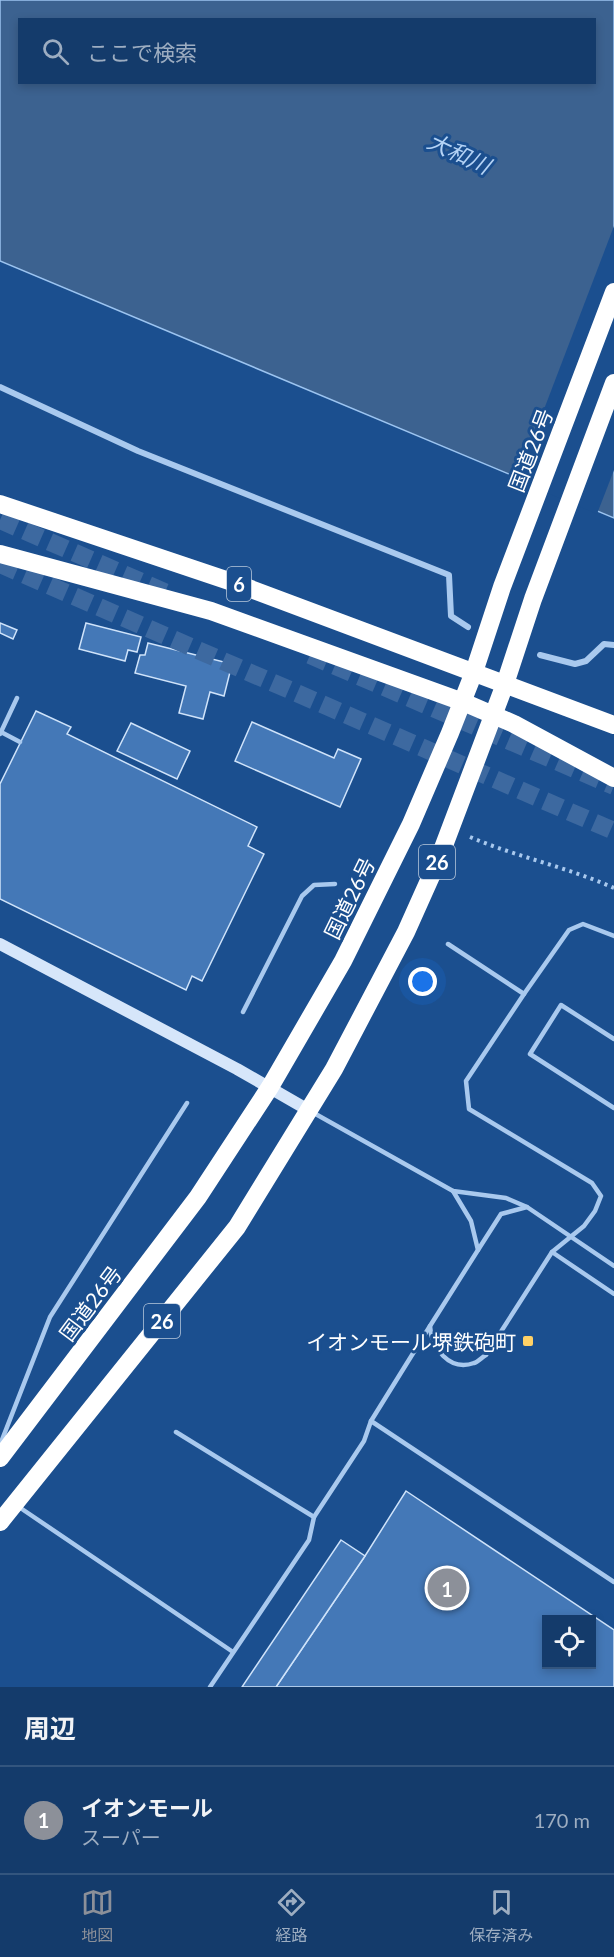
<!DOCTYPE html>
<html lang="ja">
<head>
<meta charset="utf-8">
<style>
	:root { --surface:#143b6b; --page:#1d4271; --text:#f1f3f6; --muted:#9dadc1; --line:#33557e; --accent:#8c9099 }
	body { margin:0; font-family:Lato,"Noto Sans JP",sans-serif; background:var(--page); color:var(--text) }
	.controls { position:absolute; right:18px; bottom:18px; display:grid; overflow:hidden; border-radius:0px; box-shadow:0 3px 9px #0003 }
	.controls button { width:54px; height:54px; display:grid; place-items:center; padding:0; border:0; border-bottom:2px solid var(--line); background:var(--surface); color:var(--text); font:30px sans-serif }
	.you { position:absolute; left:423px; top:982px; width:21px; height:21px; margin:-15px; border:4px solid #fff; border-radius:50%; background:#1a73e8; box-shadow:0 0 0 9px #1a73e833 }
	.badge { display:grid; place-items:center; width:39px; height:39px; border-radius:50%; background:var(--accent); color:#fff; font-size:20px; font-weight:700 }
	.pin { position:absolute; translate:-50% -50%; border:3px solid #fff; box-shadow:0 2px 6px #0006 }
	.list { margin:0; padding:0; list-style:none }
	h2 { display:flex; justify-content:space-between; align-items:center; height:78px; margin:0; padding:0 24px; font-size:26px }
	h2 small { font-size:20px; font-weight:400; color:var(--muted) }
	.list li { display:grid; grid-template-columns:39px 1fr auto; gap:18px; align-items:center; box-sizing:border-box; height:108px; padding:0 24px; border-top:2px solid var(--line) }
	.list b { display:block; font-size:22px; white-space:nowrap }
	.list p { margin:0; font-size:20px; white-space:nowrap; color:var(--muted) }
	.list em { font-size:20px; font-style:normal; color:var(--muted) }
	.icon { flex:none; width:33px; height:33px; fill:none; stroke:currentColor; stroke-width:2; stroke-linecap:round; stroke-linejoin:round }
	.map { position:relative; flex:none; width:614px; height:1687px; overflow:hidden }
	.search { position:absolute; background:var(--surface); box-shadow:0 3px 9px #0003; left:18px; right:18px; top:18px; height:66px; display:flex; align-items:center; gap:15px; box-sizing:border-box; padding:0 21px; border-radius:0px; color:var(--muted); font-size:22px }
	.sheet { height:186px; background:var(--surface) }
	nav { display:flex; justify-content:space-around; align-items:center; box-sizing:border-box; height:84px; border-top:2px solid var(--line); background:var(--surface); font-size:16px; color:var(--muted) }
	nav a { display:grid; justify-items:center; gap:3px }
	nav .on { color:var(--accent) }
	.map>svg:first-child { display:block }
	.water { fill:#3c6290; stroke:#9cc4f0; stroke-width:1.5; fill-rule:evenodd }
	.pier { fill:#1b4f8f }
	.building { fill:#4478b7; stroke:#cfe3fa; stroke-width:1.5; fill-rule:evenodd }
	.lines { fill:none; stroke-linecap:round; stroke-linejoin:round }
	.highway-tunnel { stroke:#3d69a0; stroke-width:18; stroke-dasharray:18 9; stroke-linecap:butt }
	.path { stroke:#a9c9ee; stroke-width:4; stroke-dasharray:3 4.5; stroke-linecap:butt }
	.lane { stroke:#a9c9ee; stroke-width:4.5 }
	.street { stroke:#a9c9ee; stroke-width:6 }
	.secondary { stroke:#d6e6fa; stroke-width:12 }
	.highway { stroke:#fff; stroke-width:18 }
	.poi-dot { fill:#ffd166; stroke:#1b4f8f; stroke-width:2 }
	.labels { text-anchor:middle; dominant-baseline:central; stroke-width:6; stroke-linejoin:round; paint-order:stroke }
	.shield { fill:#1b4f8f; stroke:#bbcadd; stroke-width:1.5 }
	.shield-label { font-size:20px; font-weight:bold; fill:#fff }
	.street-label { font-size:21px; fill:#fff; stroke:#1b4f8f }
	.poi-label { font-size:21px; fill:#fff; stroke:#1b4f8f; text-anchor:end }
	.water-label { font-size:22px; font-style:italic; fill:#b5d3f5; stroke:#1b4f8f }
</style>
</head>
<body>
<div class="map">
<svg width="614" height="1687" viewBox="0 0 614 1687">
	<rect width="100%" height="100%" fill="#1b4f8f"/>
	<path class="water" d="M0 0H614V518L0 261ZM20 20H594V82H20Z"/>
	<polygon class="pier" points="614,226 614,470 597,514 517,480"/>
	<g class="building">
		<polygon points="0,623 17,630 13,639 0,633"/>
		<polygon points="86,623 141,637 137,652 128,650 125,661 79,649"/>
		<polygon points="148,643 232,664 224,696 210,692 203,719 179,713 186,686 135,673 140,655 145,655"/>
		<polygon points="36,711 71,727 67,734 257,827 248,846 264,854 202,981 192,976 186,990 0,899 0,784"/>
		<polygon points="252,722 334,758 338,749 361,759 340,807 235,761"/>
		<polygon points="131,723 190,751 177,779 117,751"/>
		<path d="M406 1491 614 1630V1687H276L365 1556ZM546 1620H592V1664H546Z"/>
		<polygon points="341,1540 365,1556 276,1687 242,1687"/>
	</g>
	<g class="lines">
		<g class="highway-tunnel">
			<polyline points="0,520 169,594"/>
			<polyline points="0,564 614,831"/>
			<polyline points="310,655 614,786"/>
		</g>
		<path class="path" d="M470 837C517 857 567 867 614 888"/>
		<g class="lane">
			<polyline points="1,732 20,742"/>
			<polyline points="0,734 17,698"/>
			<polyline points="448,944 524,994"/>
			<polyline points="243,1012 302,896 314,885 335,884"/>
			<polyline points="614,1039 561,1005 530,1054 614,1108"/>
			<polyline points="312,1112 453,1191 506,1198 527,1207 614,1266"/>
			<path d="M453 1191 471 1221 478 1250 430 1326C431 1347 449 1372 474 1363 478 1362 482 1357 486 1355L552 1252 584 1226 595 1211 601 1196 592 1183 469 1109 466 1081 524 994 569 930 583 924 614 936"/>
			<polyline points="478,1250 501,1214 527,1207"/>
			<polyline points="552,1252 614,1294"/>
			<polyline points="371,1421 614,1582"/>
			<polyline points="176,1432 314,1517"/>
			<polyline points="0,1445 50,1317 187,1103"/>
			<polyline points="19,1507 233,1652"/>
			<polyline points="210,1687 309,1540 314,1517 364,1441 371,1421 430,1326"/>
		</g>
		<g class="street">
			<polyline points="0,387 138,451 449,575 451,616 468,627"/>
			<polyline points="540,655 575,664 586,661 604,644 614,645"/>
		</g>
		<polyline class="secondary" points="0,944 237,1069 310,1111"/>
		<g class="highway">
			<polyline points="0,504 232,582 614,725"/>
			<polyline points="0,554 211,611 463,702 514,724 614,778"/>
			<polyline points="0,1458 198,1197 270,1087 343,961 411,824 450,733 474,672 502,587 614,292"/>
			<polyline points="0,1522 237,1227 334,1069 406,932 440,856 505,684 533,599 614,383"/>
		</g>
	</g>
	<rect class="poi-dot" x="522" y="1335" width="12" height="12" rx="3"/>
	<g class="labels">
		<g class="shield">
			<rect x="227" y="567" width="24" height="34" rx="4.5"/>
			<rect x="419" y="845" width="36" height="34" rx="4.5"/>
			<rect x="144" y="1304" width="36" height="34" rx="4.5"/>
		</g>
		<g class="shield-label">
			<text x="239" y="584">6</text>
			<text x="437" y="862">26</text>
			<text x="162" y="1321">26</text>
		</g>
		<g class="street-label">
			<text transform="translate(530 450) rotate(-69)">国道26号</text>
			<text transform="translate(349 898) rotate(-64)">国道26号</text>
			<text transform="translate(90 1303) rotate(-53)">国道26号</text>
		</g>
		<g class="poi-label">
			<text x="516" y="1341">イオンモール堺鉄砲町</text>
		</g>
		<g class="water-label">
			<text transform="translate(459 153) rotate(25)">大和川</text>
		</g>
	</g>
</svg>
<div class="controls">
<button><svg class="icon" aria-label="locate" viewBox="0 0 24 24"><circle cx="12" cy="12" r="6"/><path d="M12 2v4M12 18v4M2 12h4M18 12h4"/></svg></button>
</div>
<div class="you"></div>
<div class="pin badge" style="left:447px;top:1588px">1</div>
<div class="search"><svg class="icon" aria-label="search" viewBox="0 0 24 24"><circle cx="10" cy="10" r="6"/><path d="M15 15l6 6"/></svg>ここで検索</div>
</div>
<section class="sheet">
<h2>周辺<small></small></h2>
<ul class="list">
<li><span class="badge">1</span><div><b>イオンモール</b><p>スーパー</p></div><em>170 m</em></li>
</ul>
</section>
<nav>
<a class="on"><svg class="icon" aria-label="map" viewBox="0 0 24 24"><path d="M3 6l6-2 6 2 6-2v14l-6 2-6-2-6 2zM9 4v14M15 6v14"/></svg>地図</a>
<a><svg class="icon" aria-label="directions" viewBox="0 0 24 24"><path d="M12 3l9 9-9 9-9-9zM9 14v-3h6M13 9l2 2-2 2"/></svg>経路</a>
<a><svg class="icon" aria-label="saved" viewBox="0 0 24 24"><path d="M7 4h10v16l-5-4-5 4z"/></svg>保存済み</a>
</nav>
</body>
</html>
